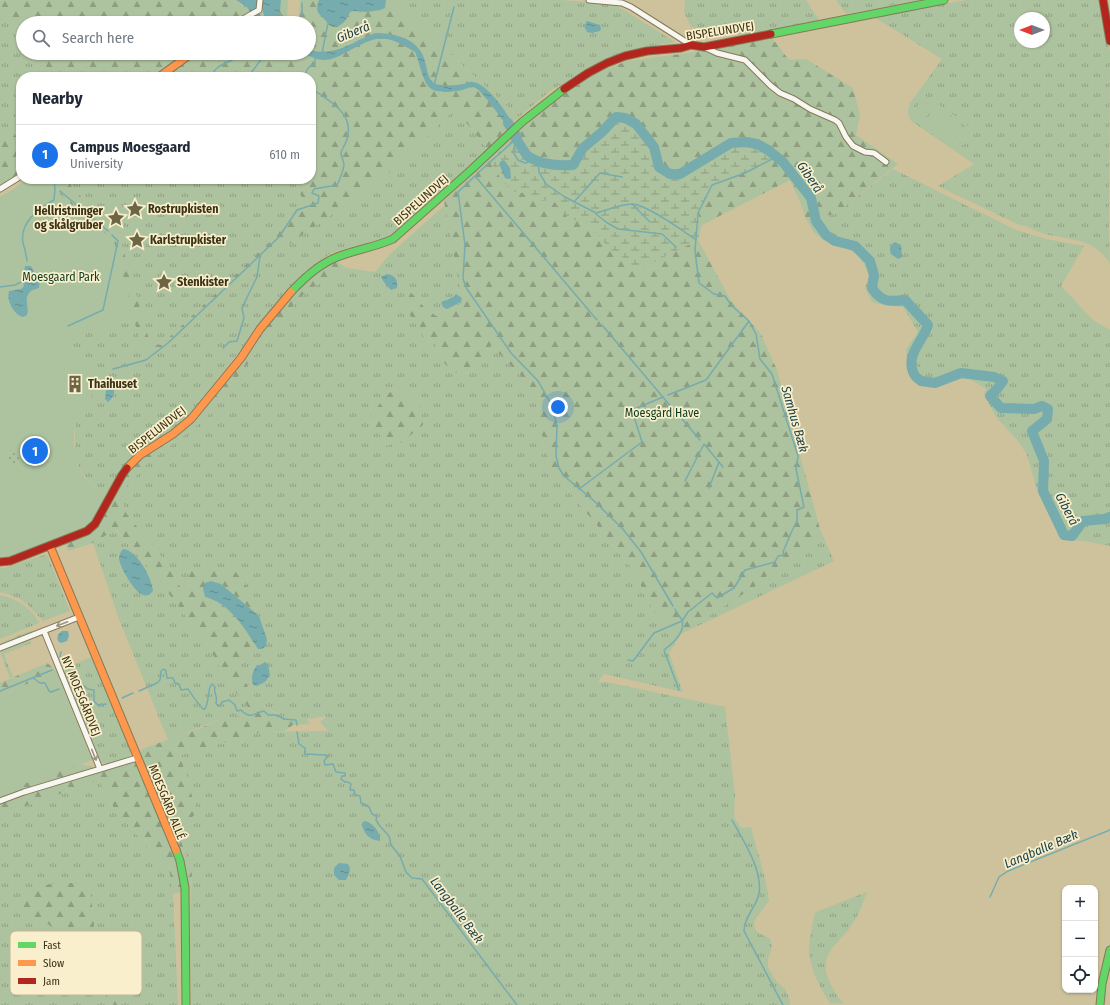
<!DOCTYPE html>
<html lang="en">
<head>
<meta charset="utf-8">
<style>
	:root { --surface:#fff; --page:#f2f2f3; --text:#1f2937; --muted:#747a83; --line:#e0e1e3; --accent:#1a73e8 }
	body { margin:0; font-family:"Fira Sans Condensed",sans-serif; background:var(--page); color:var(--text) }
	.controls { position:absolute; right:12px; bottom:12px; display:grid; overflow:hidden; border-radius:8px; box-shadow:0 1px 3px #0004 }
	.controls button { width:36px; height:36px; display:grid; place-items:center; padding:0; border:0; border-bottom:1px solid var(--line); background:var(--surface); color:var(--text); font:20px sans-serif }
	.compass { position:absolute; left:1014px; top:12px; width:36px; height:36px; border-radius:50%; background:var(--surface); box-shadow:0 1px 3px #0004; rotate:270deg }
	.you { position:absolute; left:558px; top:407px; width:14px; height:14px; margin:-10px; border:3px solid #fff; border-radius:50%; background:#1a73e8; box-shadow:0 0 0 6px #1a73e833 }
	.badge { display:grid; place-items:center; width:26px; height:26px; border-radius:50%; background:var(--accent); color:#fff; font-size:13px; font-weight:700 }
	.pin { position:absolute; translate:-50% -50%; border:2px solid #fff; box-shadow:0 1px 4px #0006 }
	.list { margin:0; padding:0; list-style:none }
	h2 { display:flex; justify-content:space-between; align-items:center; height:52px; margin:0; padding:0 16px; font-size:17px }
	h2 small { font-size:13px; font-weight:400; color:var(--muted) }
	.list li { display:grid; grid-template-columns:26px 1fr auto; gap:12px; align-items:center; box-sizing:border-box; height:60px; padding:0 16px; border-top:1px solid var(--line) }
	.list b { display:block; font-size:15px; white-space:nowrap }
	.list p { margin:0; font-size:13px; white-space:nowrap; color:var(--muted) }
	.list em { font-size:13px; font-style:normal; color:var(--muted) }
	.icon { flex:none; width:22px; height:22px; fill:none; stroke:currentColor; stroke-width:2; stroke-linecap:round; stroke-linejoin:round }
	.map { position:relative; flex:none; width:1110px; height:1005px; overflow:hidden }
	.search { position:absolute; background:var(--surface); box-shadow:0 1px 3px #0004; left:16px; top:16px; width:300px; height:44px; display:flex; align-items:center; gap:10px; box-sizing:border-box; padding:0 14px; border-radius:22px; color:var(--muted); font-size:15px }
	.panel { position:absolute; background:var(--surface); box-shadow:0 1px 3px #0004; left:16px; top:72px; width:300px; height:112px; border-radius:16px }
	.map>svg:first-child { display:block }
	.grass { fill:url(#grass-tufts); fill-rule:evenodd }
	.forest { fill:url(#forest-firs) }
	.wetland { fill:url(#wetland-marsh) }
	.park { fill:#adc29e; fill-rule:evenodd }
	.garden { fill:url(#garden-dots) }
	.water { fill:url(#water-ripples) }
	.lines { fill:none; stroke-linecap:round; stroke-linejoin:round }
	.stream { stroke:#76acae; stroke-width:1.5 }
	.river { stroke:#76acae; stroke-width:10 }
	.street-casing { stroke:#837a58; stroke-width:7 }
	.fast-casing { stroke:#837a58; stroke-width:9 }
	.slow-casing { stroke:#837a58; stroke-width:9 }
	.jam-casing { stroke:#837a58; stroke-width:9 }
	.street { stroke:#f8f6f0; stroke-width:5 }
	.fast { stroke:#63d668; stroke-width:7 }
	.slow { stroke:#ff974d; stroke-width:7 }
	.jam { stroke:#b3261e; stroke-width:7 }
	.oneway { stroke:#9a9483 }
	.labels { text-anchor:middle; dominant-baseline:central; stroke-width:3.5; stroke-linejoin:round; paint-order:stroke }
	.street-label { font-size:12px; fill:#3b3316; stroke:#f9efcc }
	.poi-label { font-size:12px; font-weight:bold; fill:#3b3316; stroke:#f9efcc; text-anchor:start }
	.park-label { font-size:12px; fill:#0f3d22; stroke:#f9efcc }
	.water-label { font-size:13px; font-style:italic; fill:#1b424a; stroke:#f9efcc }
	.key { fill:#f9efcc; stroke:#c0b795; stroke-width:1 }
	.key-label { font-size:11px; fill:#3b3316 }
</style>
</head>
<body>
<div class="map">
<svg width="1110" height="1005" viewBox="0 0 1110 1005">
	<defs>
		<pattern id="grass-tufts" width="24" height="20" patternUnits="userSpaceOnUse"><rect width="24" height="20" fill="#adc29e"/><path d="M3 7l-1-3M5 7V3M7 7l1-3M15 17l-1-3M17 17v-4M19 17l1-3" fill="none" stroke="#8e9e80"/></pattern>
		<pattern id="forest-firs" width="22" height="20" patternUnits="userSpaceOnUse"><rect width="22" height="20" fill="#adc29e"/><path d="M5 1l3.5 6h-7zM16 11l3.5 6h-7z" fill="#8e9e80"/></pattern>
		<pattern id="wetland-marsh" width="20" height="14" patternUnits="userSpaceOnUse"><rect width="20" height="14" fill="#adc29e"/><path d="M1 5h8M5 5V1M11 12h8M15 12V8" fill="none" stroke="#8e9e80"/></pattern>
		<pattern id="garden-dots" width="8" height="8" patternUnits="userSpaceOnUse"><rect width="8" height="8" fill="#adc29e"/><path d="M2 2h.1M6 6h.1" fill="none" stroke="#8e9e80" stroke-width="1.8" stroke-linecap="round"/></pattern>
		<pattern id="water-ripples" width="26" height="14" patternUnits="userSpaceOnUse"><rect width="26" height="14" fill="#76acae"/><path d="M2 4q2-2 4 0t4 0M15 11q2-2 4 0t4 0" fill="none" stroke="#628d8d"/></pattern>
	</defs>
	<rect width="100%" height="100%" fill="#cdc29c"/>
	<g class="grass">
		<polygon points="391,0 561,0 614,4 675,42 625,51 604,60 550,91 519,117"/>
		<polygon points="685,0 806,0 819,20 746,35 709,31 691,27 684,12"/>
		<polygon points="836,0 920,0 846,14"/>
		<path d="M966 0H1098L1104 33 1110 50 1109 230 1110 263C1091 237 1074 241 1045 234 1036 232 1028 225 1019 225L938 186 974 164 910 120 908 110 910 103 942 59 874 17ZM1020 18H1044V42H1020Z"/>
		<polygon points="0,4 23,35 23,53 36,53 54,77 21,77 21,136 20,134 0,140"/>
		<polygon points="455,109 488,149 391,235 384,238 331,253 306,271 287,292 188,416 171,430 136,453 119,471 106,497 94,487 84,476 76,461 75,454 75,427 76,422 88,405 93,376 65,338 135,320 140,341 167,350 265,261 384,178"/>
		<polygon points="893,169 1014,229 1046,239 1084,246 1061,286 1094,321 1110,330 1110,546 1084,541 1065,540 1062,538 1054,525 1037,490 1027,455 1019,442 996,417 984,395 986,389 968,378 959,379 936,386 923,386 910,376 906,349 918,332 903,307 885,305 872,302 865,288 869,276 864,264 857,254 841,246 827,242 815,234 806,219 835,214"/>
		<polygon points="70,179 293,179 302,198 274,238 161,345 150,344 120,238 71,186"/>
		<path d="M445 205 458 278 465 302 436 316 424 307 408 289 423 336 433 341 445 364 461 376 485 362 491 344 534 390 548 466 632 568 654 612 757 585 820 529 834 561 681 634 669 653 683 692 604 674 598 682H606L725 707 735 795 734 817 741 828 751 827C757 852 766 876 769 901 757 917 742 929 770 938L772 947 768 959V967L776 981 785 989 790 1000V1005H191L190 911 192 874 177 829 197 813 180 755 261 732 328 731 320 722 327 716 307 719H286L270 709 259 702 250 691 238 663 243 655 250 651 252 639 258 649 267 639 259 616 250 609 262 608 235 571 189 570 188 592 180 587 172 570 126 513 123 503V495L128 484 150 461 205 419 294 304 308 290 346 268 375 272 390 254ZM392 390 403 392 370 415Z"/>
		<polygon points="115,529 150,569 208,645 227,682 255,715 223,718 168,740 119,619 93,543"/>
		<path d="M47 554 70 611 43 621C27 604 25 598 0 592V568H4Z"/>
		<path d="M0 595C17 599 31 607 39 623L0 639Z"/>
		<polygon points="32,630 32,633 0,646 0,643"/>
		<polygon points="30,640 32,643 4,654 13,677 10,678 0,652"/>
		<path d="M89 658H93L130 749V756C122 760 109 765 101 762L99 759 64 674 65 669Z"/>
		<polygon points="99,780 114,808 170,873 173,894 178,1005 0,1005 0,815"/>
		<path d="M867 892C863 902 859 914 853 923 847 933 838 940 831 950 818 968 831 987 843 1003L831 1004C820 989 809 967 809 947 810 937 812 926 814 916L816 912Z"/>
	</g>
	<g class="forest">
		<polygon points="0,0 235,0 247,7 250,12 232,23 23,23 23,35 0,4"/>
		<polygon points="281,0 288,0 287,17 289,21 295,22 299,18 300,0 391,0 519,117 488,149 455,109 384,178 265,261 167,350 151,350 140,341 134,320 65,338 0,197 14,189 26,179 70,179 71,186 120,238 150,343 161,345 274,238 302,198 293,179 311,179 311,77 165,77 200,53 309,53 309,23 283,23 280,13"/>
		<polygon points="263,8 266,23 242,23"/>
		<polygon points="772,38 789,60 806,59 853,88 860,115 856,135 898,164 835,214 806,219 801,204 790,180 702,225 681,203 566,216 591,228 611,250 628,261 634,267 641,270 656,261 698,240 731,301 761,334 777,370 820,529 757,585 681,634 654,612 632,568 548,466 534,390 491,345 485,362 461,376 445,364 433,341 424,336 404,306 408,289 424,307 436,316 465,302 458,278 444,201 541,111 588,77 627,61 695,52"/>
		<polygon points="36,53 188,53 154,77 54,77"/>
		<polygon points="20,134 21,136 21,172 0,186 0,140"/>
		<path d="M337 261 346 268 308 290 294 304 205 419 150 461 128 484 123 495V503L126 513 172 570 180 587 188 591 189 570 193 567 235 571 263 608 250 609 221 584 211 581 205 597C226 602 241 622 252 639L250 651 243 655 238 663C243 671 244 680 249 689 255 701 273 713 285 718 291 720 301 719 307 719L310 724 293 725 284 731 261 732 180 755 197 813 177 829 192 874 190 890 173 894 170 873 114 808 99 780 0 815V792L80 764 92 767 96 773 133 763 142 749 201 728 223 718 255 715 227 682 208 645 150 569 116 529 93 543 68 551 65 543 144 456 170 440 194 422 224 385 261 332 299 288 310 277Z"/>
		<polygon points="392,390 403,392 421,407 423,425 402,442 385,446 370,415"/>
		<polygon points="47,663 57,671 0,696 0,683"/>
		<path d="M60 883C81 883 90 881 92 905 93 914 96 920 93 929 106 945 104 953 110 970 112 974 115 977 117 980 122 988 122 996 120 1005H111L104 993 103 975 99 959 84 946 76 942 56 928 43 922 33 920 27 915 22 903 44 885Z"/>
	</g>
	<path class="wetland" d="M616 117 625 118 636 124 654 147 659 167C662 169 666 173 670 174 677 176 684 172 690 168 725 146 738 129 778 156L745 173 712 185 698 213 702 225 698 240 656 261 641 270 634 267 628 261 611 250 591 228 566 216 552 199 542 201 531 194 514 192 502 181 491 162 516 139C520 144 524 153 529 157 542 165 558 166 573 165L583 148 602 132Z"/>
	<g class="park">
		<path d="M920 96H926L967 124C973 134 969 143 958 148L952 147 912 120C904 112 910 100 920 96ZM927 100 963 124 966 128C969 138 961 147 951 143L914 118C908 108 916 100 927 100Z"/>
		<circle cx="923" cy="110" r="7"/>
		<polygon points="935,107 963,127 952,141 925,122"/>
		<path d="M26 179H64L60 194 114 241 135 320 65 338 93 376C95 386 91 401 86 409 83 414 79 417 77 422 74 427 74 435 74 440 75 470 83 479 106 497L93 523 82 530 15 558 0 560V197L14 189Z"/>
		<polygon points="57,671 92,760 0,792 0,696"/>
	</g>
	<circle class="garden" cx="13" cy="457" r="7"/>
	<g class="water">
		<polygon points="236,0 258,0 257,8 250,12 247,7"/>
		<polygon points="262,0 281,0 280,13 283,23 266,23 263,12"/>
		<path d="M319 0H386L385 8C379 11 373 11 366 12 360 12 355 10 350 12 346 21 340 30 329 25 323 14 313 16 319 0Z"/>
		<polygon points="587,21 600,25 601,29 600,31 592,33 587,32 584,26"/>
		<path d="M375 33C391 33 413 37 421 52 424 56 425 62 426 66 428 72 428 79 434 83 441 87 456 85 464 84 467 83 470 81 472 82 486 82 508 113 513 125L509 129C506 124 480 89 476 88 471 85 467 89 462 90 453 92 435 94 429 87 423 81 419 61 415 52 382 32 377 36 345 53 338 57 331 60 324 60 317 60 308 55 300 53H309V50C335 57 352 42 375 33Z"/>
		<polygon points="504,160 510,168 511,178 508,179 505,178 499,164 501,161"/>
		<path d="M895 242 901 245 902 257 898 259 891 254C889 249 890 246 895 242Z"/>
		<path d="M25 266H31L34 272 38 276 40 280 39 288C35 290 32 289 30 292 23 299 30 308 27 315L23 317C14 315 6 300 9 291L21 289 24 286 23 281Z"/>
		<path d="M387 274C395 275 398 280 397 288L391 290C388 287 382 280 381 277Z"/>
		<polygon points="456,294 462,298 461,302 447,309 443,307 441,302 452,298"/>
		<path d="M111 386H114C115 393 113 398 108 402L105 399 106 390Z"/>
		<path d="M123 549C137 550 152 578 153 591L149 595C148 595 145 596 143 595 135 593 119 566 119 558 119 554 121 552 123 549Z"/>
		<path d="M211 581 221 584 259 616 267 639 266 646 262 649H258C245 629 230 603 205 597L203 588 205 583Z"/>
		<path d="M62 631H68L69 636 67 641 61 643 58 641C56 636 59 633 62 631Z"/>
		<path d="M265 662 268 664 270 675 265 682 257 686 253 685C251 677 252 672 257 665H260Z"/>
		<path d="M365 821C373 823 381 833 380 841 369 840 363 833 362 823Z"/>
		<path d="M339 863 348 864C352 870 349 874 346 880H339L334 875V868Z"/>
	</g>
	<g class="lines">
		<g class="stream">
			<polyline points="299,23 302,14 302,3"/>
			<polyline points="322,53 328,23"/>
			<path d="M211 77C213 74 214 70 217 68 223 62 236 62 238 53"/>
			<polyline points="248,77 266,53"/>
			<path d="M305 77C306 70 308 66 315 64V56"/>
			<polyline points="434,85 454,7"/>
			<polyline points="516,139 513,152 518,160 525,163 537,160"/>
			<path d="M538 161 539 172 546 184 565 197 596 213C607 210 619 205 631 204 645 203 683 231 695 239"/>
			<polyline points="479,172 516,139"/>
			<polyline points="60,191 108,231"/>
			<polyline points="574,202 600,173 622,177"/>
			<polyline points="632,204 650,222"/>
			<polyline points="596,214 606,222 618,229 662,234 676,247"/>
			<path d="M27 261C26 254 25 249 23 243 19 223 39 208 54 200L55 189 54 179"/>
			<polyline points="0,287 15,285 23,281"/>
			<polyline points="597,320 475,176 458,192 465,245 463,279 467,289 511,353 538,381 550,402 557,425 556,456 559,468 564,476 592,499 622,528 641,552 673,606"/>
			<polyline points="602,325 673,409"/>
			<polyline points="68,326 103,310 118,241 112,235"/>
			<polyline points="223,348 229,342 237,341 244,318 242,308 257,277 260,256"/>
			<path d="M113 369 146 360 168 343 279 237 297 210 318 203 319 196 312 193 314 189 337 185C340 179 343 172 344 165 344 161 341 157 341 153 342 148 346 144 347 139 355 112 328 101 311 88"/>
			<polyline points="668,395 706,380 749,321"/>
			<polyline points="677,413 700,440"/>
			<polyline points="685,481 704,444 723,467"/>
			<polyline points="709,488 719,462"/>
			<polyline points="579,489 642,442 632,410 663,397"/>
			<path d="M675 609C677 613 680 617 682 620 686 632 672 644 664 650L679 690"/>
			<polyline points="60,657 61,652"/>
			<polyline points="628,660 633,661 654,633 682,621 688,612 712,593 717,598 734,588 745,570 775,562 778,556 784,555 783,552 791,533 797,521 797,510 804,507 796,469 798,456 772,374 760,359 756,334 749,321 731,305 725,296 714,294 699,283 695,251 698,213 712,185 745,173 778,156"/>
			<polyline points="33,678 40,683 45,683 49,691 51,692 59,689"/>
			<polyline points="72,685 83,685 88,689 94,690 94,701 98,705 106,704"/>
			<polyline points="0,691 52,670"/>
			<path d="M139 691 157 683 160 680 161 671 164 669 166 671 167 678H173L175 683 179 684 181 690 188 689C192 696 198 703 203 709H205C210 699 207 688 212 684L215 687C213 693 218 695 216 703L218 706 221 705 222 702 229 700 235 705 237 711 241 710C251 720 253 713 264 711L268 715H277L284 719 296 720 297 725"/>
			<polyline points="122,698 133,693"/>
			<polyline points="297,732 299,744 305,748 305,754 325,755 328,756 324,761 325,765 333,764 336,772 345,773 345,776 342,776 341,779 345,782 348,782 351,784 350,790 354,790 355,795 360,796 361,803 369,807 372,814 377,816 376,820 379,825 389,836 391,845 400,856 406,872 412,878 422,879 517,1005"/>
			<path d="M732 820C743 840 763 870 759 894 756 907 744 917 744 931L783 1005"/>
			<polyline points="990,897 999,877 1008,871 1110,830"/>
		</g>
		<path class="river" d="M508 123 517 137 516 139C520 144 524 153 529 157 542 165 558 166 573 165L583 148 602 132 616 117 625 118 636 124 654 147 659 167 670 174H680L731 143 746 142 757 144 768 150 783 162 811 198 816 221 826 235 835 241 855 246 870 261 874 275 872 288C881 302 889 302 905 300L928 325C923 341 906 354 913 372 914 375 918 379 921 381L935 383 961 373 994 377 1003 381 997 389 990 396 1001 408 1034 409 1042 406 1048 409 1047 419 1032 431 1044 461 1043 491 1064 535 1072 536 1083 521 1105 519 1110 517"/>
		<g class="street-casing">
			<g id="street">
				<polyline points="589,0 622,3 631,7 691,45"/>
				<polyline points="236,23 259,10 260,0"/>
				<polyline points="704,47 717,53 745,60 771,86 780,93 794,99 810,109 835,120 839,123 846,137 853,146 865,152 874,153 886,162"/>
				<polyline points="0,189 21,176"/>
				<polyline points="44,631 100,769"/>
				<polyline points="0,648 79,617"/>
				<polyline points="0,801 24,792 137,758"/>
			</g>
		</g>
		<g class="fast-casing">
			<g id="fast">
				<polyline points="771,34 944,0"/>
				<path d="M291 292C304 278 319 264 337 257 355 250 375 247 393 239L472 169 522 122 564 89"/>
				<polyline points="176,850 180,861 185,888 186,1005"/>
				<polyline points="1100,1005 1102,984 1110,950"/>
			</g>
		</g>
		<g class="slow-casing">
			<g id="slow">
				<polyline points="159,77 192,53"/>
				<polyline points="127,468 140,455 173,434 191,419 241,358 260,329 291,292"/>
				<polyline points="50,546 176,850"/>
			</g>
		</g>
		<g class="jam-casing">
			<g id="jam">
				<polyline points="1103,0 1110,41"/>
				<polyline points="564,89 588,73 607,63 625,56 647,51 681,48 691,45 704,47 771,34"/>
				<polyline points="0,562 10,561 87,531 95,524 122,475 127,468"/>
			</g>
		</g>
		<use href="#street" class="street"/>
		<use href="#fast" class="fast"/>
		<use href="#slow" class="slow"/>
		<use href="#jam" class="jam"/>
	</g>
	<defs><path id="oneway-shaft" d="M-6 0H5M1.5-3L5.5 0L1.5 3" fill="none" stroke-width="1.6" stroke-linecap="round" stroke-linejoin="round"/></defs>
	<g class="oneway">
		<use href="#oneway-shaft" transform="translate(62 624) rotate(159)"/>
		<use href="#oneway-shaft" transform="translate(94 755) rotate(68)"/>
	</g>
	<defs>
		<g id="sight-bare" transform="scale(1.38)"><path d="M0-6L1.8-2.2L6-1.7L2.9 1.2L3.7 5.4L0 3.3L-3.7 5.4L-2.9 1.2L-6-1.7L-1.8-2.2Z" fill="#6e6545" stroke="#f9efcc" stroke-width="2.5" paint-order="stroke"/></g>
		<g id="building-bare" transform="scale(1.38)"><path d="M-4-6H4V6H1V3H-1V6H-4ZM-2.5-4.3h1.7v1.8h-1.7ZM.8-4.3h1.7v1.8H.8ZM-2.5-1h1.7V.8h-1.7ZM.8-1h1.7V.8H.8Z" fill="#6e6545" stroke="#f9efcc" stroke-width="2.5" paint-order="stroke"/></g>
	</defs>
	<g fill-rule="evenodd">
		<use href="#sight-bare" x="135" y="209"/>
		<use href="#sight-bare" x="116" y="218"/>
		<use href="#sight-bare" x="137" y="240"/>
		<use href="#sight-bare" x="164" y="282"/>
		<use href="#building-bare" x="75" y="384"/>
	</g>
	<g class="labels">
		<g class="street-label">
			<text transform="translate(720 31) rotate(-9)">BISPELUNDVEJ</text>
			<text transform="translate(421 200) rotate(-42)">BISPELUNDVEJ</text>
			<text transform="translate(157 430) rotate(-38)">BISPELUNDVEJ</text>
			<text transform="translate(81 696) rotate(68)">NY MOESGÅRDVEJ</text>
			<text transform="translate(167 802) rotate(68)">MOESGÅRD ALLÉ</text>
		</g>
		<g class="poi-label">
			<text x="148" y="209">Rostrupkisten</text>
			<text x="103" y="211" text-anchor="end">Hellristninger<tspan x="103" dy="14">og skålgruber</tspan></text>
			<text x="150" y="240">Karlstrupkister</text>
			<text x="177" y="282">Stenkister</text>
			<text x="88" y="384">Thaihuset</text>
		</g>
		<g class="park-label">
			<text x="61" y="277">Moesgaard Park</text>
			<text x="662" y="413">Moesgård Have</text>
		</g>
		<g class="water-label">
			<text transform="translate(353 32) rotate(-22)">Giberå</text>
			<text transform="translate(810 177) rotate(55)">Giberå</text>
			<text transform="translate(795 419) rotate(74)">Samhus Bæk</text>
			<text transform="translate(1067 509) rotate(62)">Giberå</text>
			<text transform="translate(1041 849) rotate(-23)">Langballe Bæk</text>
			<text transform="translate(457 910) rotate(53)">Langballe Bæk</text>
		</g>
	</g>
	<rect x="10" y="931" width="132" height="64" rx="6" class="key"/>
	<rect x="18" y="942" width="18" height="6" fill="#63d668"/>
	<rect x="18" y="960" width="18" height="6" fill="#ff974d"/>
	<rect x="18" y="978" width="18" height="6" fill="#b3261e"/>
	<g class="key-label">
		<text x="43" y="949">Fast</text>
		<text x="43" y="967">Slow</text>
		<text x="43" y="985">Jam</text>
	</g>
</svg>
<div class="controls">
<button>+</button>
<button>−</button>
<button><svg class="icon" aria-label="locate" viewBox="0 0 24 24"><circle cx="12" cy="12" r="6"/><path d="M12 2v4M12 18v4M2 12h4M18 12h4"/></svg></button>
</div>
<svg class="compass" viewBox="-18 -18 36 36"><path d="M0-13l5 13h-10z" fill="#e53935"/><path d="M0 13l5-13h-10z" fill="#747a83"/></svg>
<div class="you"></div>
<div class="pin badge" style="left:35px;top:451px">1</div>
<div class="search"><svg class="icon" aria-label="search" viewBox="0 0 24 24"><circle cx="10" cy="10" r="6"/><path d="M15 15l6 6"/></svg>Search here</div>
<section class="panel">
<h2>Nearby<small></small></h2>
<ul class="list">
<li><span class="badge">1</span><div><b>Campus Moesgaard</b><p>University</p></div><em>610 m</em></li>
</ul>
</section>
</div>
</body>
</html>
